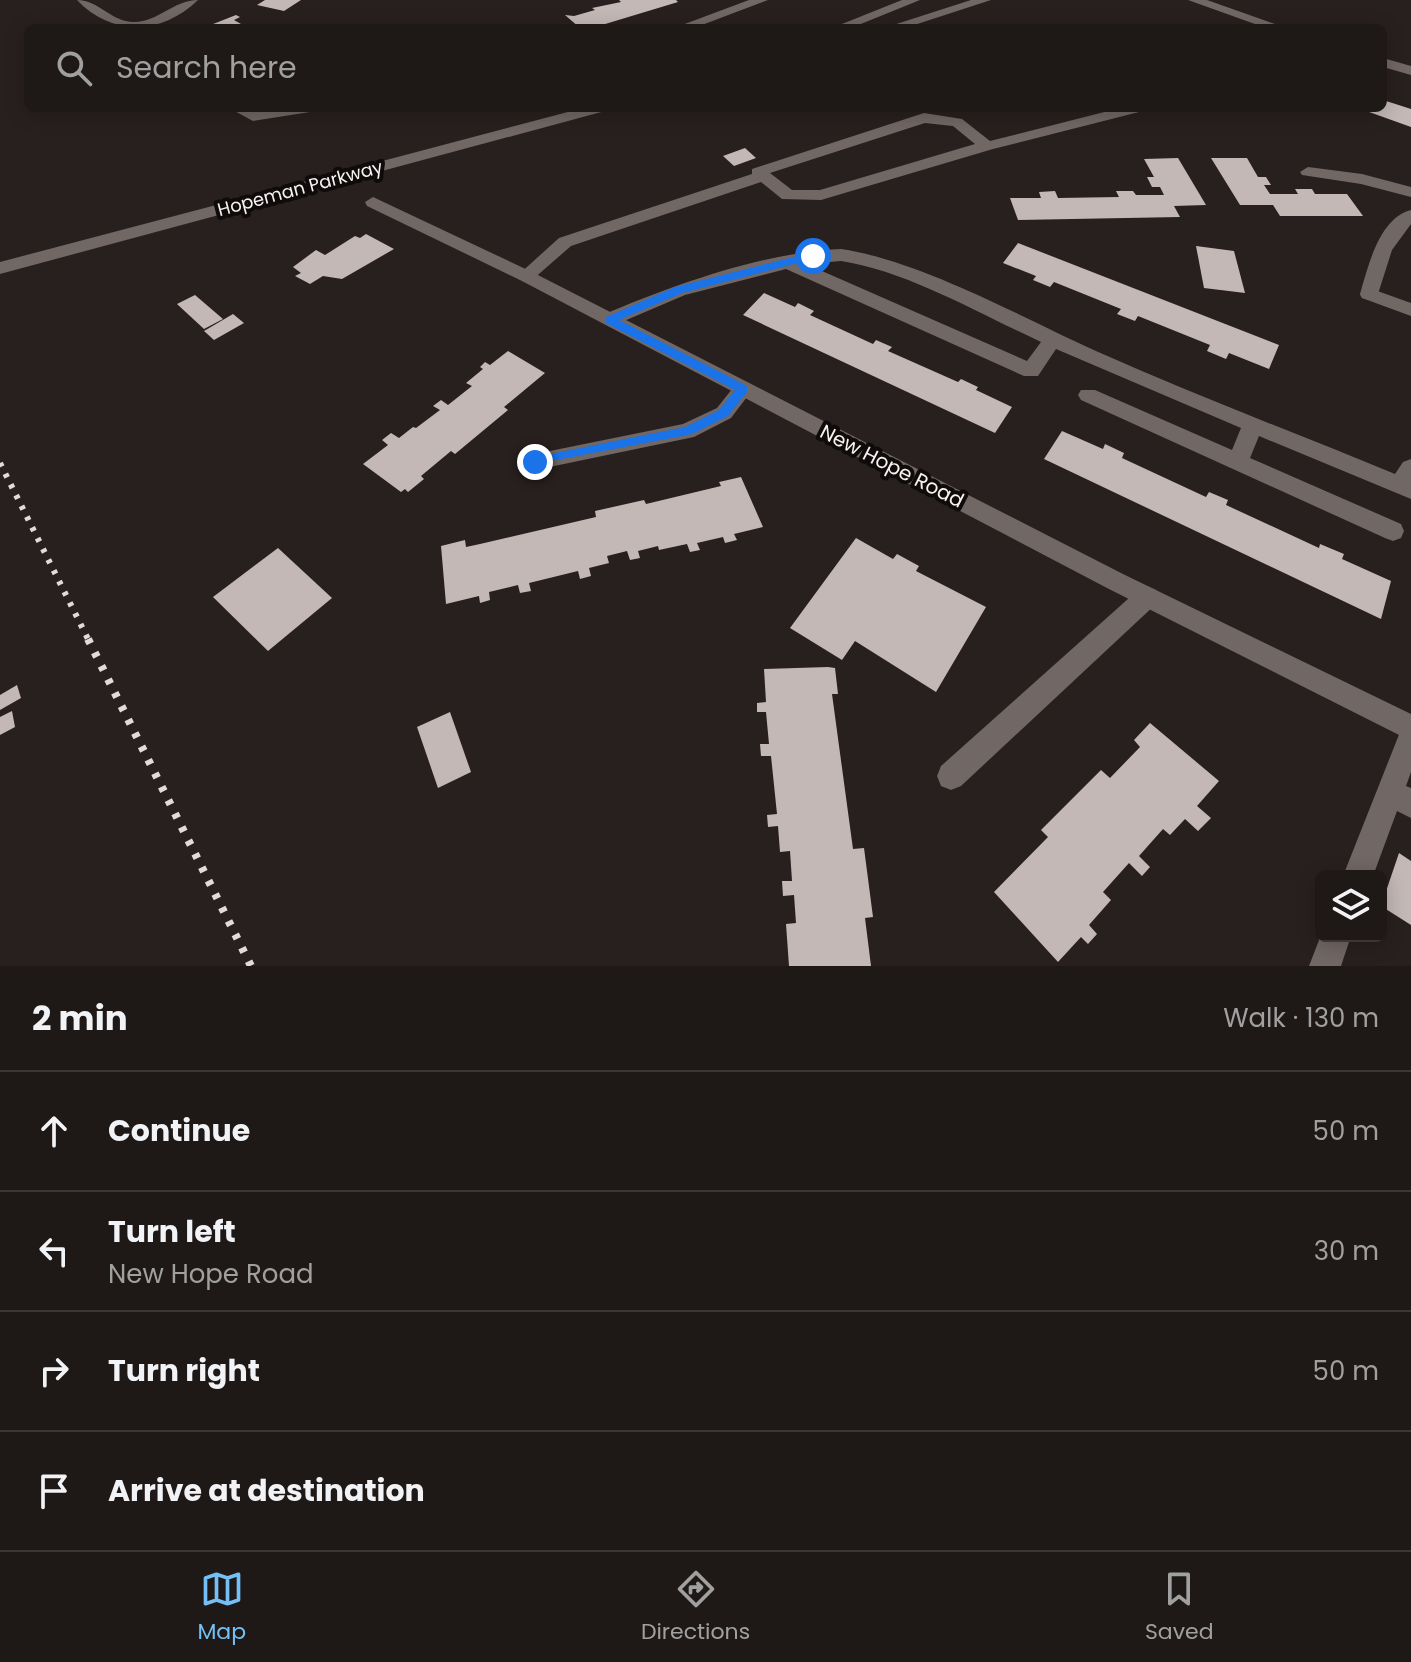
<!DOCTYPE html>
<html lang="en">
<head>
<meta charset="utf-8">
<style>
	:root { --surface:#1e1816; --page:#26211f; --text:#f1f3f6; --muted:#a1a0a1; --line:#3c3735; --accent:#74c0f6 }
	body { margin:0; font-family:Poppins,sans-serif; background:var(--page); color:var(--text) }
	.controls { position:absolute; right:24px; bottom:24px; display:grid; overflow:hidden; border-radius:12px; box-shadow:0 4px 20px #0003 }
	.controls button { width:72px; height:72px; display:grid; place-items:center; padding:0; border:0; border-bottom:2px solid var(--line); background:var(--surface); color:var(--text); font:40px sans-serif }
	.stop { position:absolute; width:24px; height:24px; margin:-18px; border:6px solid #1a73e8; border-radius:50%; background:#fff }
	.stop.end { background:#1a73e8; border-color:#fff; box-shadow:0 2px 8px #0008 }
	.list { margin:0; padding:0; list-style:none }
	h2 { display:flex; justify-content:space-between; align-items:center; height:104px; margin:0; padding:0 32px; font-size:34px }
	h2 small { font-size:26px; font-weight:400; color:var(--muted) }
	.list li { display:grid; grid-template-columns:52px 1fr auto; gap:24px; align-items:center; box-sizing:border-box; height:120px; padding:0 32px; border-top:2px solid var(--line) }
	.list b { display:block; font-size:30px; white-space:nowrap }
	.list p { margin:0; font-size:26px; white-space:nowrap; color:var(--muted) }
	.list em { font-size:26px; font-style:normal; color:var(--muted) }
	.icon { flex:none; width:44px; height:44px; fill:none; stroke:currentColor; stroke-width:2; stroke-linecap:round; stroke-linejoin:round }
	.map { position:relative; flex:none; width:1411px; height:966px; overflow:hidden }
	.search { position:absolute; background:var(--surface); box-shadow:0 4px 20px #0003; left:24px; right:24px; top:24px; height:88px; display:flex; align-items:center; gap:20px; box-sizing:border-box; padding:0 28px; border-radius:12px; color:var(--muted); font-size:30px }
	.sheet { height:584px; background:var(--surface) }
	nav { display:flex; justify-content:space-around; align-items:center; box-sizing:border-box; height:112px; border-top:2px solid var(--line); background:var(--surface); font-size:22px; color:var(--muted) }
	nav a { display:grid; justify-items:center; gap:4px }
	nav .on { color:var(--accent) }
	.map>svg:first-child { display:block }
	.building { fill:#c3b8b6 }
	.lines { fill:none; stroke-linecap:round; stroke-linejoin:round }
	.service { fill:#716765; fill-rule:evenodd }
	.minor { fill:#716765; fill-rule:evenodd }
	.tertiary { fill:#716765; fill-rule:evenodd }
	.secondary { fill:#716765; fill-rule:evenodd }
	.rail-far1 { stroke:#e1dbda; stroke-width:6; stroke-dasharray:4 8; stroke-linecap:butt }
	.rail { stroke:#e1dbda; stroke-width:8; stroke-dasharray:5 10; stroke-linecap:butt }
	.route { fill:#1a73e8 }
	.labels { text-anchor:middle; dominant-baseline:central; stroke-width:8; stroke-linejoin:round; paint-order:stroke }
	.far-street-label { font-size:18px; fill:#f8f2f1; stroke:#0e0b0a }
	.street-label { font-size:20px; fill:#f8f2f1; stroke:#0e0b0a }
</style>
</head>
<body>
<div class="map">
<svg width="1411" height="966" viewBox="0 0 1411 966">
	<rect width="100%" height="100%" fill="#28201e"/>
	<g class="building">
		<polygon points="265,0 301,0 284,11 257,5"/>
		<polygon points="619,0 676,0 678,2 592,28 580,28 565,15 574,16 595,10 592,8 621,2"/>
		<polygon points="236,15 240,17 234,20 248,28 203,28"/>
		<polygon points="1383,100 1411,109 1411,127 1358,108 1383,108"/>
		<polygon points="745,148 756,158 734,166 723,156"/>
		<polygon points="1178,158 1206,205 1174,206 1180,217 1018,220 1010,198 1041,198 1039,192 1055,191 1058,198 1119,197 1116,191 1133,191 1136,195 1164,195 1160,187 1152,187 1147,177 1154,177 1144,159"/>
		<polygon points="1211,158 1247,158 1258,177 1266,177 1271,185 1264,185 1270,194 1298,194 1295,189 1312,189 1315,194 1347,194 1363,216 1280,216 1273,205 1240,205"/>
		<polygon points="366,234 394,249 342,279 323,276 310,284 295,276 301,273 293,267 316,250 325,255 355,236 360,238"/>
		<polygon points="1018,243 1279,345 1269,369 1229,353 1226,359 1207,351 1210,345 1138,316 1135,321 1117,314 1121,309 1054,282 1050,287 1033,280 1036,276 1003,263"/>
		<polygon points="1196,246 1234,251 1245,293 1204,288"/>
		<polygon points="764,293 795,307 798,303 814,311 810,315 873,344 876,340 892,347 888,351 958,382 961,379 978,387 976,390 1012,407 995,433 743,315"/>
		<polygon points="195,295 223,319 204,329 177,304"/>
		<polygon points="233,314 244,323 214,340 204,331"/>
		<polygon points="508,351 545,373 504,407 508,410 455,454 451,451 421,476 424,479 408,492 405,489 401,492 363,464 388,445 382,440 391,433 399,438 413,427 416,428 440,410 433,406 441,400 448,405 472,386 466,383 483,369 480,367 485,362 490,365"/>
		<polygon points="1062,431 1103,449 1105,444 1124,453 1122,458 1206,497 1209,492 1228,500 1226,505 1319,548 1320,544 1344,554 1342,559 1391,581 1381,619 1044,459"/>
		<polygon points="741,477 763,527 734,534 737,540 725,543 723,537 697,543 700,550 690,552 687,544 659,550 658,546 638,551 640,558 630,560 627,551 607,556 609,563 589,568 591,576 580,579 578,571 529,583 531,591 520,593 518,585 489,592 490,600 480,603 479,596 446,604 441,546 465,540 466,547 480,544 596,517 595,511 644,500 646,504 721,486 719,482"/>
		<polygon points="856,538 893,559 897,554 919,566 916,571 986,607 936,692 855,641 842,660 790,628"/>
		<polygon points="278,548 332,598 268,651 213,597"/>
		<polygon points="828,667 835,668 838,694 832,694 853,849 864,848 873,917 865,918 871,966 789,966 786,924 796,923 794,895 783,896 782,881 792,881 790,851 780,852 778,826 768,827 767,815 777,814 771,756 761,756 760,744 769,744 766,712 757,712 757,703 766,702 764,669"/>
		<polygon points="17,685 21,698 0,710 0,695"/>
		<polygon points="12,711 15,727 0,735 0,717"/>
		<polygon points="450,712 471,772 438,788 417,727"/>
		<polygon points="1150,723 1219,781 1197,806 1211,818 1198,831 1185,819 1170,835 1163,829 1139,856 1150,867 1142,876 1129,863 1103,892 1111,900 1089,925 1097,934 1088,944 1081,937 1058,962 994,892 1048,837 1041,830 1101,770 1110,778 1140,747 1134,740"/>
		<polygon points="1399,853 1411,861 1411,925 1381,906"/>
	</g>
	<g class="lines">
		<g class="service">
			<polygon points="749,0 768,0 694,28 674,28"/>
			<polygon points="133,23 141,28 127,28"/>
			<polygon points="229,108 255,111 317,108 310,112 253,121"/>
			<path d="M1120 108H1145L1143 111 993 149 821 200 782 199 761 182 571 246 532 280H520L517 276 559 238 752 174V169L924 113 962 119 990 141ZM925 123 953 126 975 144 820 190H792L770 173Z"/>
			<polygon points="1308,167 1362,174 1411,187 1411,197 1361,184 1302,175 1300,172"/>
			<path d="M1411 210V224L1392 250 1378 294 1369 300 1362 298 1360 294C1368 267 1379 218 1411 210Z"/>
			<path d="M841 249C921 261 1021 317 1096 351 1194 395 1296 433 1395 474L1403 462 1411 459V499L1259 436 1250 458 1401 524 1404 531 1401 538 1393 541 1385 538 1081 400 1078 395 1081 390H1095L1232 450 1241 428 1056 349 1038 376H1024L786 269 685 295 610 327 601 320 603 315C673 285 765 252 841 249ZM841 261C907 271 980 314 1041 342L1027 361 806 264Z"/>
			<polygon points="743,382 750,384 753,389 731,418 694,437 535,470 527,468 524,462 527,456 535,454 683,424 717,408 736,384"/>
			<polygon points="1147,586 1156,590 1159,597 1156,604 961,786 951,790 941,786 937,776 941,766 1138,590"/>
			<polygon points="1411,723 1411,772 1406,786 1411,788 1411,818 1397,811 1373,876 1343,876 1402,727"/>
			<polygon points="1321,935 1351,936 1341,966 1309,966"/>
		</g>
		<g class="minor">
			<polygon points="373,197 532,272 1123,574 1411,714 1411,741 1107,588 520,280 367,206 365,202"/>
			<polygon points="1369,288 1411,303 1411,316 1362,298 1360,294"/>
		</g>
		<path class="tertiary" d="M77 0C99 0 111 22 134 22 158 22 174 0 198 0 162 35 112 37 77 0Z"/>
		<g class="secondary">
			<polygon points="902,0 920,0 851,28 832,28"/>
			<polygon points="971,0 991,0 905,28 884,28"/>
			<polygon points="1188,0 1207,0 1286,28 1266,28"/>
			<polygon points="1383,58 1411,66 1411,75 1383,67"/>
			<polygon points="583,108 607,108 605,111 0,274 0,262"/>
		</g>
		<polyline class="rail-far1" points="0,463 89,641"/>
		<polyline class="rail" points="88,639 251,966"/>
	</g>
	<polygon class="route" points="813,252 819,256 817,258 682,293 619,320 747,386 747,392 728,416 692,434 530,465 529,462 535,457 685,427 719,410 735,390 606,323 606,317 675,287"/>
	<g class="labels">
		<g class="far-street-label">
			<text transform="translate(300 188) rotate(-15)">Hopeman Parkway</text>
		</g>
		<g class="street-label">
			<text transform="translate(892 466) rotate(27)">New Hope Road</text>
		</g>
	</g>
</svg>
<div class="controls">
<button><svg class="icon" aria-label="layers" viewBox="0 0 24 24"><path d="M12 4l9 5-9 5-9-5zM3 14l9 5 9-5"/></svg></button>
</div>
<div class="stop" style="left:813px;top:256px"></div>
<div class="stop end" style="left:535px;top:462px"></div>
<div class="search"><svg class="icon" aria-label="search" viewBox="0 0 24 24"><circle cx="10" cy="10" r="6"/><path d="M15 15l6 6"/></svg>Search here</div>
</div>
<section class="sheet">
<h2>2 min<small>Walk · 130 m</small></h2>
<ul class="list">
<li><svg class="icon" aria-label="ahead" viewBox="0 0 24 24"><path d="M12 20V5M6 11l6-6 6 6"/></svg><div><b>Continue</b></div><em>50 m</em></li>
<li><svg class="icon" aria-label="left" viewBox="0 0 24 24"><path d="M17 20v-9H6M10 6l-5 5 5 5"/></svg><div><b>Turn left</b><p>New Hope Road</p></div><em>30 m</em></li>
<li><svg class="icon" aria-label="right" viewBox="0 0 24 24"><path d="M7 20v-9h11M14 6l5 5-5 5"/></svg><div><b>Turn right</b></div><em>50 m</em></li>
<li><svg class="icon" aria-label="arrive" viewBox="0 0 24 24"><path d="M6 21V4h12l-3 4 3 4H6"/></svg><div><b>Arrive at destination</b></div></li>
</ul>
</section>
<nav>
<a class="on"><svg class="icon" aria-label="map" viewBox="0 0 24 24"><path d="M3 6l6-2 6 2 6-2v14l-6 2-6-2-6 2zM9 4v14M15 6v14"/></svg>Map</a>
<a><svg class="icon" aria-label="directions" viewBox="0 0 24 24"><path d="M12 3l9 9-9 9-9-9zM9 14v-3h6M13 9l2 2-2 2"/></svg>Directions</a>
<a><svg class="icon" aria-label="saved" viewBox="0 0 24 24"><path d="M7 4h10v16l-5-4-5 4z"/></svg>Saved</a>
</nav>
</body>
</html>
